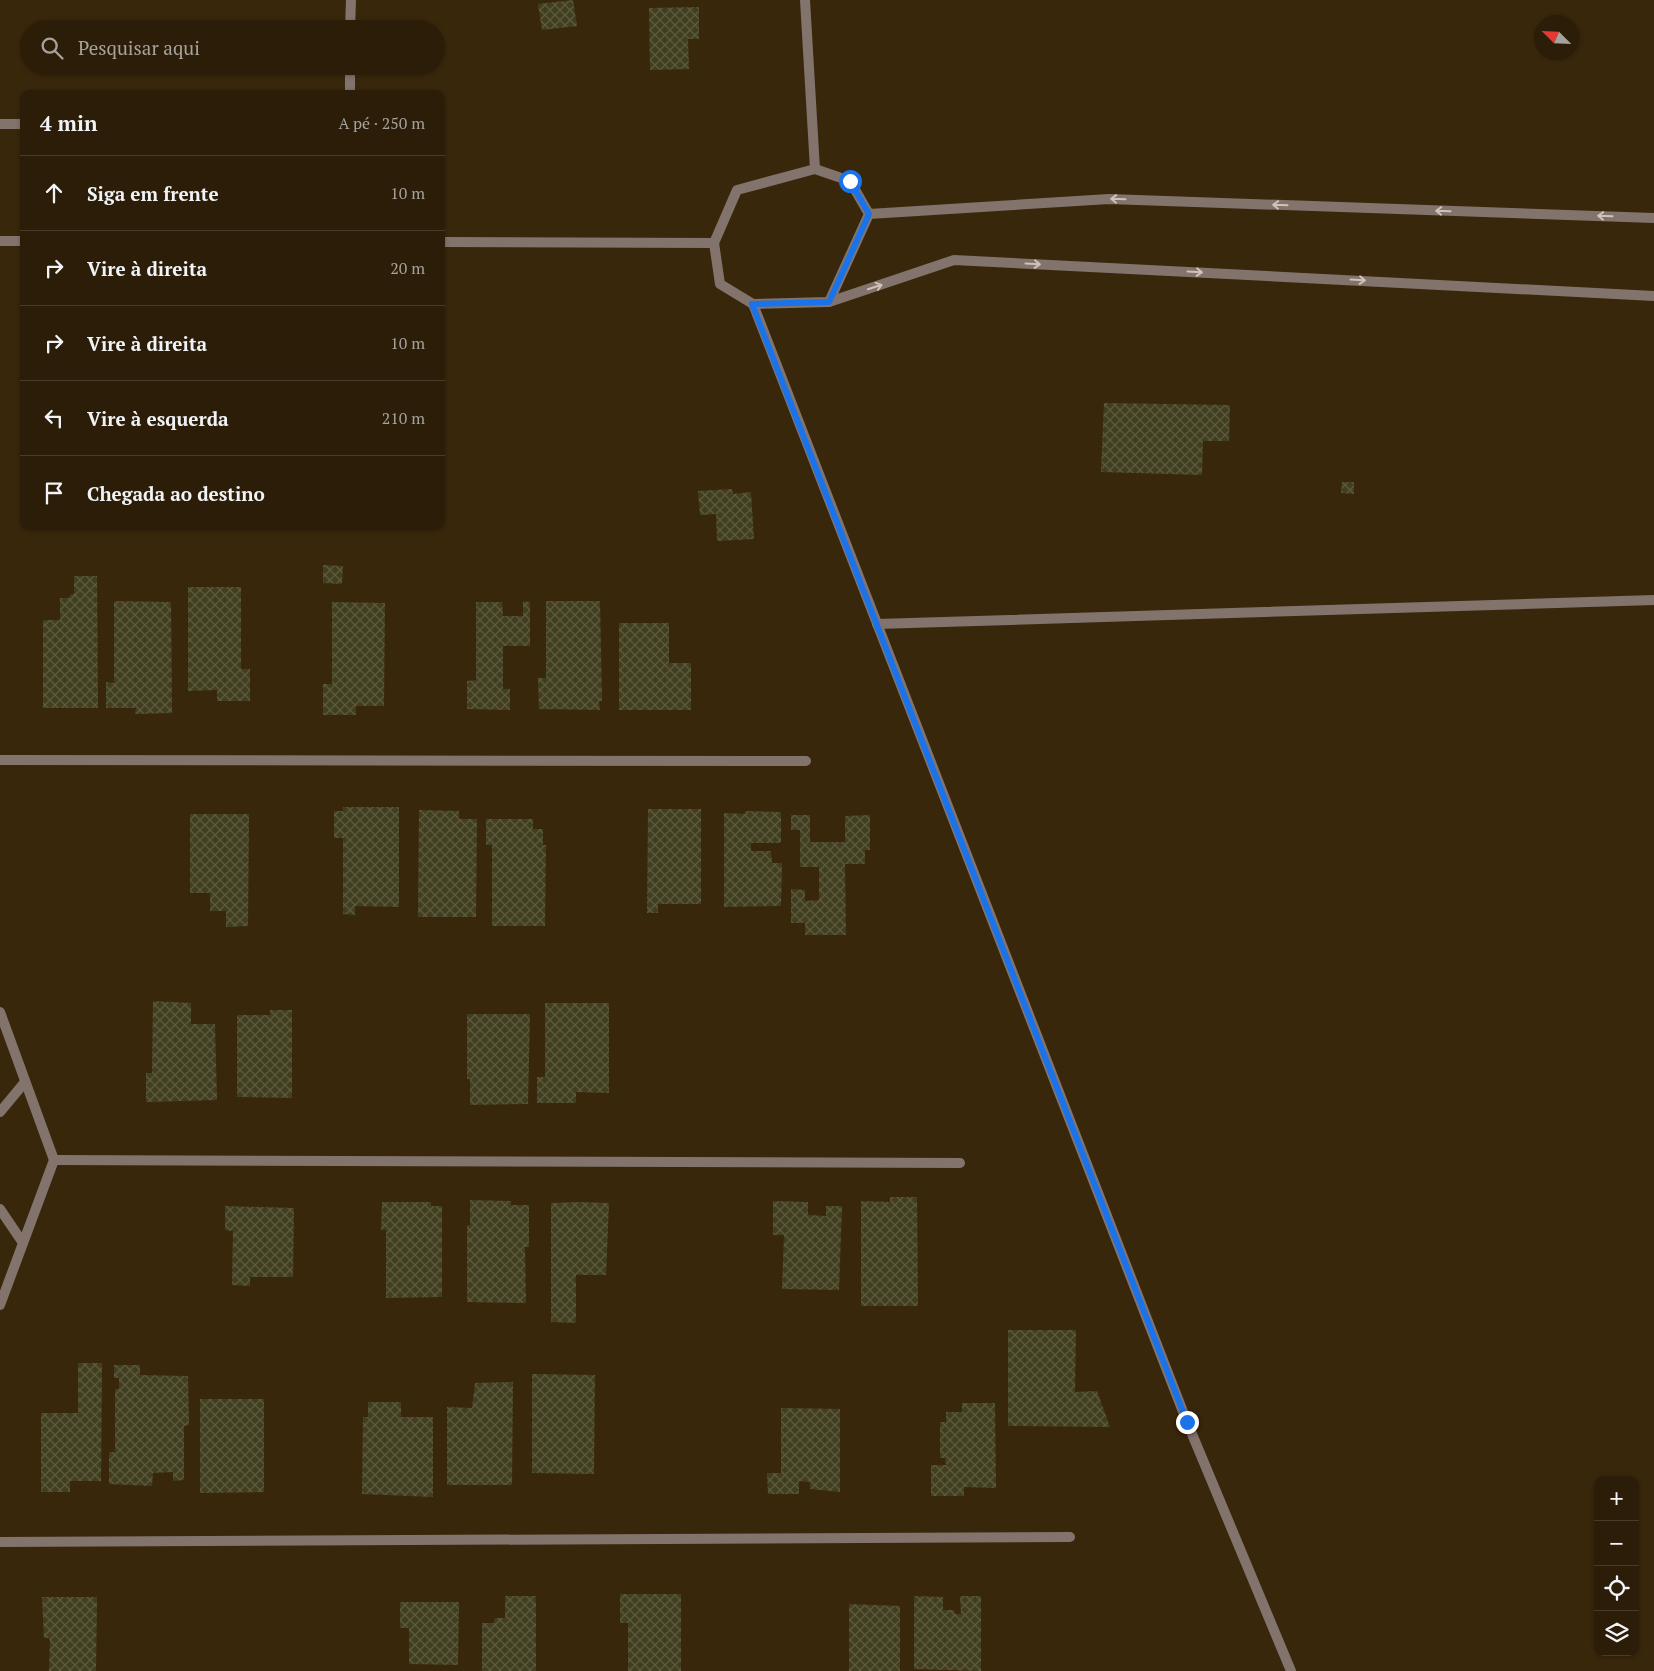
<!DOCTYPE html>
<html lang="pt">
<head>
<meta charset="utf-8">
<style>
	:root { --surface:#2b1d08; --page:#372a16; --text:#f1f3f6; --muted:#a6a29c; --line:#473b29 }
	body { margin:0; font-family:"PT Serif",serif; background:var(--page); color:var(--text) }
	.controls { position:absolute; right:15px; bottom:15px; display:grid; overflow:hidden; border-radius:10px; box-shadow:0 1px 4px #0004 }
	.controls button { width:45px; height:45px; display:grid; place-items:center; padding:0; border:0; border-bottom:1px solid var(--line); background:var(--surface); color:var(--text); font:25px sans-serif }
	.compass { position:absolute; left:1534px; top:15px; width:45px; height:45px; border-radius:50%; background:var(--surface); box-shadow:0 1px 4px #0004; rotate:294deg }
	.stop { position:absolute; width:15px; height:15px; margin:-11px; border:4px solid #1a73e8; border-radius:50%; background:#fff }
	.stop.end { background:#1a73e8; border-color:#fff; box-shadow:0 1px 5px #0008 }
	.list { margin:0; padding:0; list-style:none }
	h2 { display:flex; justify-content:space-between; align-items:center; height:65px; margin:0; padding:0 20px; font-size:21px }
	h2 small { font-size:16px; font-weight:400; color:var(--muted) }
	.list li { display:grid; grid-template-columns:32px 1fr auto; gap:15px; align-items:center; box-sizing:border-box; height:75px; padding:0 20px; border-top:1px solid var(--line) }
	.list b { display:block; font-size:19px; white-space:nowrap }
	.list em { font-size:16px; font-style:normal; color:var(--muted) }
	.icon { flex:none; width:28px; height:28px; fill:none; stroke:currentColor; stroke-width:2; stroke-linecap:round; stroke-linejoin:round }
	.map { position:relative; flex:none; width:1654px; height:1671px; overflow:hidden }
	.search { position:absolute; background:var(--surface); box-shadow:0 1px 4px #0004; left:20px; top:20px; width:425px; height:55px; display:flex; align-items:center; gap:12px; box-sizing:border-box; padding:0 18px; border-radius:28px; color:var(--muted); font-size:19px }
	.panel { position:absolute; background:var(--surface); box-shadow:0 1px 4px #0004; left:20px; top:90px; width:425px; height:440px; border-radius:10px }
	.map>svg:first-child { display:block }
	.building { fill:url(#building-cross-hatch) }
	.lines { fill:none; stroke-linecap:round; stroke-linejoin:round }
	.minor { stroke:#83736d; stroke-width:10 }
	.tertiary { stroke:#83736d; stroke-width:10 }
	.oneway { stroke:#d0c2b6 }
	.route { stroke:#1a73e8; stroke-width:6 }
</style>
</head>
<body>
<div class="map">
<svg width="1654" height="1671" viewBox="0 0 1654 1671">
	<defs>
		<pattern id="building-cross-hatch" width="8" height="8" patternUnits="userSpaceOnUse" patternTransform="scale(1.25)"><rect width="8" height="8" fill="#413f1f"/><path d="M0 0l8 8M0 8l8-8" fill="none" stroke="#5d5b3f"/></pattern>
	</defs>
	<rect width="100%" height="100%" fill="#39270b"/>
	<g class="building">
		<polygon points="573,0 577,26 542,30 538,4"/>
		<polygon points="699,7 699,39 688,39 689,69 650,70 649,8"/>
		<polygon points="1104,403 1230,405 1229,441 1203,441 1202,475 1101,472"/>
		<polygon points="1342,482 1354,482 1354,494 1341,493"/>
		<polygon points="732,489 733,494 751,492 754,539 717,541 716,514 700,515 698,491"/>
		<polygon points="323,565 343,566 342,584 323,583"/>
		<polygon points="74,576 97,576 98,708 43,708 43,620 60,620 60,598 69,598 70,595 74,594"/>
		<polygon points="188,587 241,587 241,669 250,669 250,701 217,701 217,690 188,691"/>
		<polygon points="114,601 171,602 172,713 137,714 135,714 136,708 106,708 106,682 114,683"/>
		<polygon points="523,601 530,602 530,646 503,646 503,689 510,689 510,710 467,709 467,681 476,680 476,602 502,602 503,616 523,616"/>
		<polygon points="546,601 600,601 602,701 599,701 600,710 539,709 538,678 546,678"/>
		<polygon points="332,602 385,603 384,706 356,706 356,715 323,715 323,684 332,684"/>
		<polygon points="619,623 669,623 669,663 691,663 691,710 619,710"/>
		<polygon points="343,807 399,807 399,907 355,906 355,915 343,914 343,838 334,838 334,811 343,811"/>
		<polygon points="648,809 701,809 701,904 658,904 658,913 647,913"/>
		<polygon points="419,810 459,811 459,819 477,819 476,917 418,917"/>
		<polygon points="745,811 781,812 781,843 751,843 751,851 771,851 772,863 782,863 781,906 724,907 724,813 745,814"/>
		<polygon points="190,814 249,814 248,926 226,927 226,911 210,911 210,893 190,893"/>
		<polygon points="791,815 810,815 810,842 845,842 845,816 870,815 870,850 865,850 865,864 845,864 846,935 805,935 805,923 791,923 791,889 805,890 805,901 819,900 819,867 800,867 800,830 791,830"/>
		<polygon points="486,819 533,819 533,829 543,829 543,845 546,845 545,926 492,926 492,845 486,845"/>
		<polygon points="153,1001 191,1003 191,1024 215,1024 217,1100 146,1102 146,1073 152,1073"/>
		<polygon points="545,1003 609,1003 609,1093 576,1092 576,1103 537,1103 537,1077 545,1077"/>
		<polygon points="270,1010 292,1010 292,1098 237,1097 237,1015 270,1015"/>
		<polygon points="467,1014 530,1014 528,1104 470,1105 470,1079 467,1079"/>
		<polygon points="890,1197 917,1197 918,1306 861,1306 861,1201 890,1202"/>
		<polygon points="470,1200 511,1201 511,1205 529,1205 529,1247 525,1247 526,1303 467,1302 467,1225 470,1225"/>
		<polygon points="773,1201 808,1202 808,1215 826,1216 826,1206 842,1206 839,1290 782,1289 784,1235 773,1235"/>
		<polygon points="382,1202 431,1202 431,1206 442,1206 442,1297 386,1298 386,1230 381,1230"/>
		<polygon points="578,1202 609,1203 606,1275 576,1275 576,1323 551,1322 551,1203"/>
		<polygon points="225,1206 294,1208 293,1277 250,1277 250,1286 232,1285 233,1231 225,1230"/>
		<polygon points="1008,1330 1076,1330 1075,1392 1097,1391 1110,1427 1008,1426"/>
		<polygon points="78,1363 102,1363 101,1481 70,1481 70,1492 41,1492 41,1413 78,1413"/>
		<polygon points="114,1365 140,1365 140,1375 188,1376 189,1425 184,1426 184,1480 173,1481 173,1472 153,1473 152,1486 109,1484 109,1452 115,1452 115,1389 119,1389 119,1378 114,1378"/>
		<polygon points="532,1374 595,1375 594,1474 532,1473"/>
		<polygon points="513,1382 512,1485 447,1485 447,1407 472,1408 475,1383"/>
		<polygon points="200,1399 264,1399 264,1492 200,1493"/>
		<polygon points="368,1402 401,1402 401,1417 433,1417 433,1497 362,1494 363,1417 368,1417"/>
		<polygon points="962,1403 995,1403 996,1488 964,1487 964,1496 931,1496 931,1465 946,1465 945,1458 940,1458 940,1422 946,1422 946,1412 962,1412"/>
		<polygon points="781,1408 840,1409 840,1492 810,1489 810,1482 799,1481 799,1494 768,1494 767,1473 781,1473"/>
		<polygon points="620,1594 681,1594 681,1671 628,1671 628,1623 620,1623"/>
		<polygon points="505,1596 536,1596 536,1671 482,1671 482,1623 494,1623 495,1618 505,1618"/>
		<polygon points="914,1596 943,1597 943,1610 954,1610 955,1614 961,1614 960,1596 981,1596 981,1671 914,1669"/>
		<polygon points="42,1597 97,1597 96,1671 49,1671 50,1641 49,1638 44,1638"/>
		<polygon points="400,1602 459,1602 458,1665 409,1664 409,1628 400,1628"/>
		<polygon points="849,1604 900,1606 900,1671 849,1671"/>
	</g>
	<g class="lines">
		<g class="minor">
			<polyline points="805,0 815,169"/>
			<polyline points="350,29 351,0"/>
			<polyline points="350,94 350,66"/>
			<polyline points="0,124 24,124"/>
			<polyline points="753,304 1187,1422 1291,1671"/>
			<polyline points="877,624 1654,600"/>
			<polyline points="0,760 806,761"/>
			<polyline points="0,1012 54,1160 0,1305"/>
			<polyline points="0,1112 25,1082"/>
			<polyline points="54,1160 960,1163"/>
			<polyline points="0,1209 23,1243"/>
			<polyline points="0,1542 1070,1537"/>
		</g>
		<g class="tertiary">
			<polygon points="815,169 850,181 869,214 829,302 753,304 720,284 714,243 737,190"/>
			<polyline points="869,214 1109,199 1654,218"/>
			<polyline points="0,241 24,241"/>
			<polyline points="441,242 714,243"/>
			<polyline points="829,302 954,260 1654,296"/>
		</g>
	</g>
	<defs><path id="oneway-shaft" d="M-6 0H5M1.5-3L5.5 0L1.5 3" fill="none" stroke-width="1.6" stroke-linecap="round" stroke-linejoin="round" transform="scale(1.25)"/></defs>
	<g class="oneway">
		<use href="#oneway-shaft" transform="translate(1118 199) rotate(-178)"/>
		<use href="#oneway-shaft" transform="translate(1280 205) rotate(-178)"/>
		<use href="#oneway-shaft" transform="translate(1443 211) rotate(-178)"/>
		<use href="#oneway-shaft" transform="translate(1605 216) rotate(-178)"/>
		<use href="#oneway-shaft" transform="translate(1033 264) rotate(3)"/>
		<use href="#oneway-shaft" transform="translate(1195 272) rotate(3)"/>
		<use href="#oneway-shaft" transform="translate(1358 280) rotate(3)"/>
		<use href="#oneway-shaft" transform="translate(875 287) rotate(-18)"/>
	</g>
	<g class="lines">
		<polyline class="route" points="850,181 869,214 829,302 752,304 1187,1422"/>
	</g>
</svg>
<div class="controls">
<button>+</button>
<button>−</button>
<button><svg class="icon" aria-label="locate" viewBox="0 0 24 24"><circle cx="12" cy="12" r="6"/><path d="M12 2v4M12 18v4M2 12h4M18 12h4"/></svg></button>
<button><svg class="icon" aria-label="layers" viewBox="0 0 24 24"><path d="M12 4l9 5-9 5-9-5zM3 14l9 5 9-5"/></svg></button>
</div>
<svg class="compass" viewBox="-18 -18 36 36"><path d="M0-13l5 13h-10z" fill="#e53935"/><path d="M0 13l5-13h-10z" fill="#a6a29c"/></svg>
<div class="stop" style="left:850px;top:181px"></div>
<div class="stop end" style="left:1187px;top:1422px"></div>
<div class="search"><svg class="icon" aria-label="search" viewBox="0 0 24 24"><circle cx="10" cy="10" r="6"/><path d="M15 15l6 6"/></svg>Pesquisar aqui</div>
<section class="panel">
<h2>4 min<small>A pé · 250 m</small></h2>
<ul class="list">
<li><svg class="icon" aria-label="ahead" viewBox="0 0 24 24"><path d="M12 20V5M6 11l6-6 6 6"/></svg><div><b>Siga em frente</b></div><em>10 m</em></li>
<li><svg class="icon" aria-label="right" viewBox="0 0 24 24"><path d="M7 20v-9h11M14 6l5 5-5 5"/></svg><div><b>Vire à direita</b></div><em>20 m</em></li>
<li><svg class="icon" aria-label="right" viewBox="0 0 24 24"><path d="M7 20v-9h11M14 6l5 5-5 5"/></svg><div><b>Vire à direita</b></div><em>10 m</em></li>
<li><svg class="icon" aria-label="left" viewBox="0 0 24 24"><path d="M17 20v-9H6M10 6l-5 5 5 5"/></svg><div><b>Vire à esquerda</b></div><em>210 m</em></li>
<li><svg class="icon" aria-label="arrive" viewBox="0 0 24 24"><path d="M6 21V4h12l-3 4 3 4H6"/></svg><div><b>Chegada ao destino</b></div></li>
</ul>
</section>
</div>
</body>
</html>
